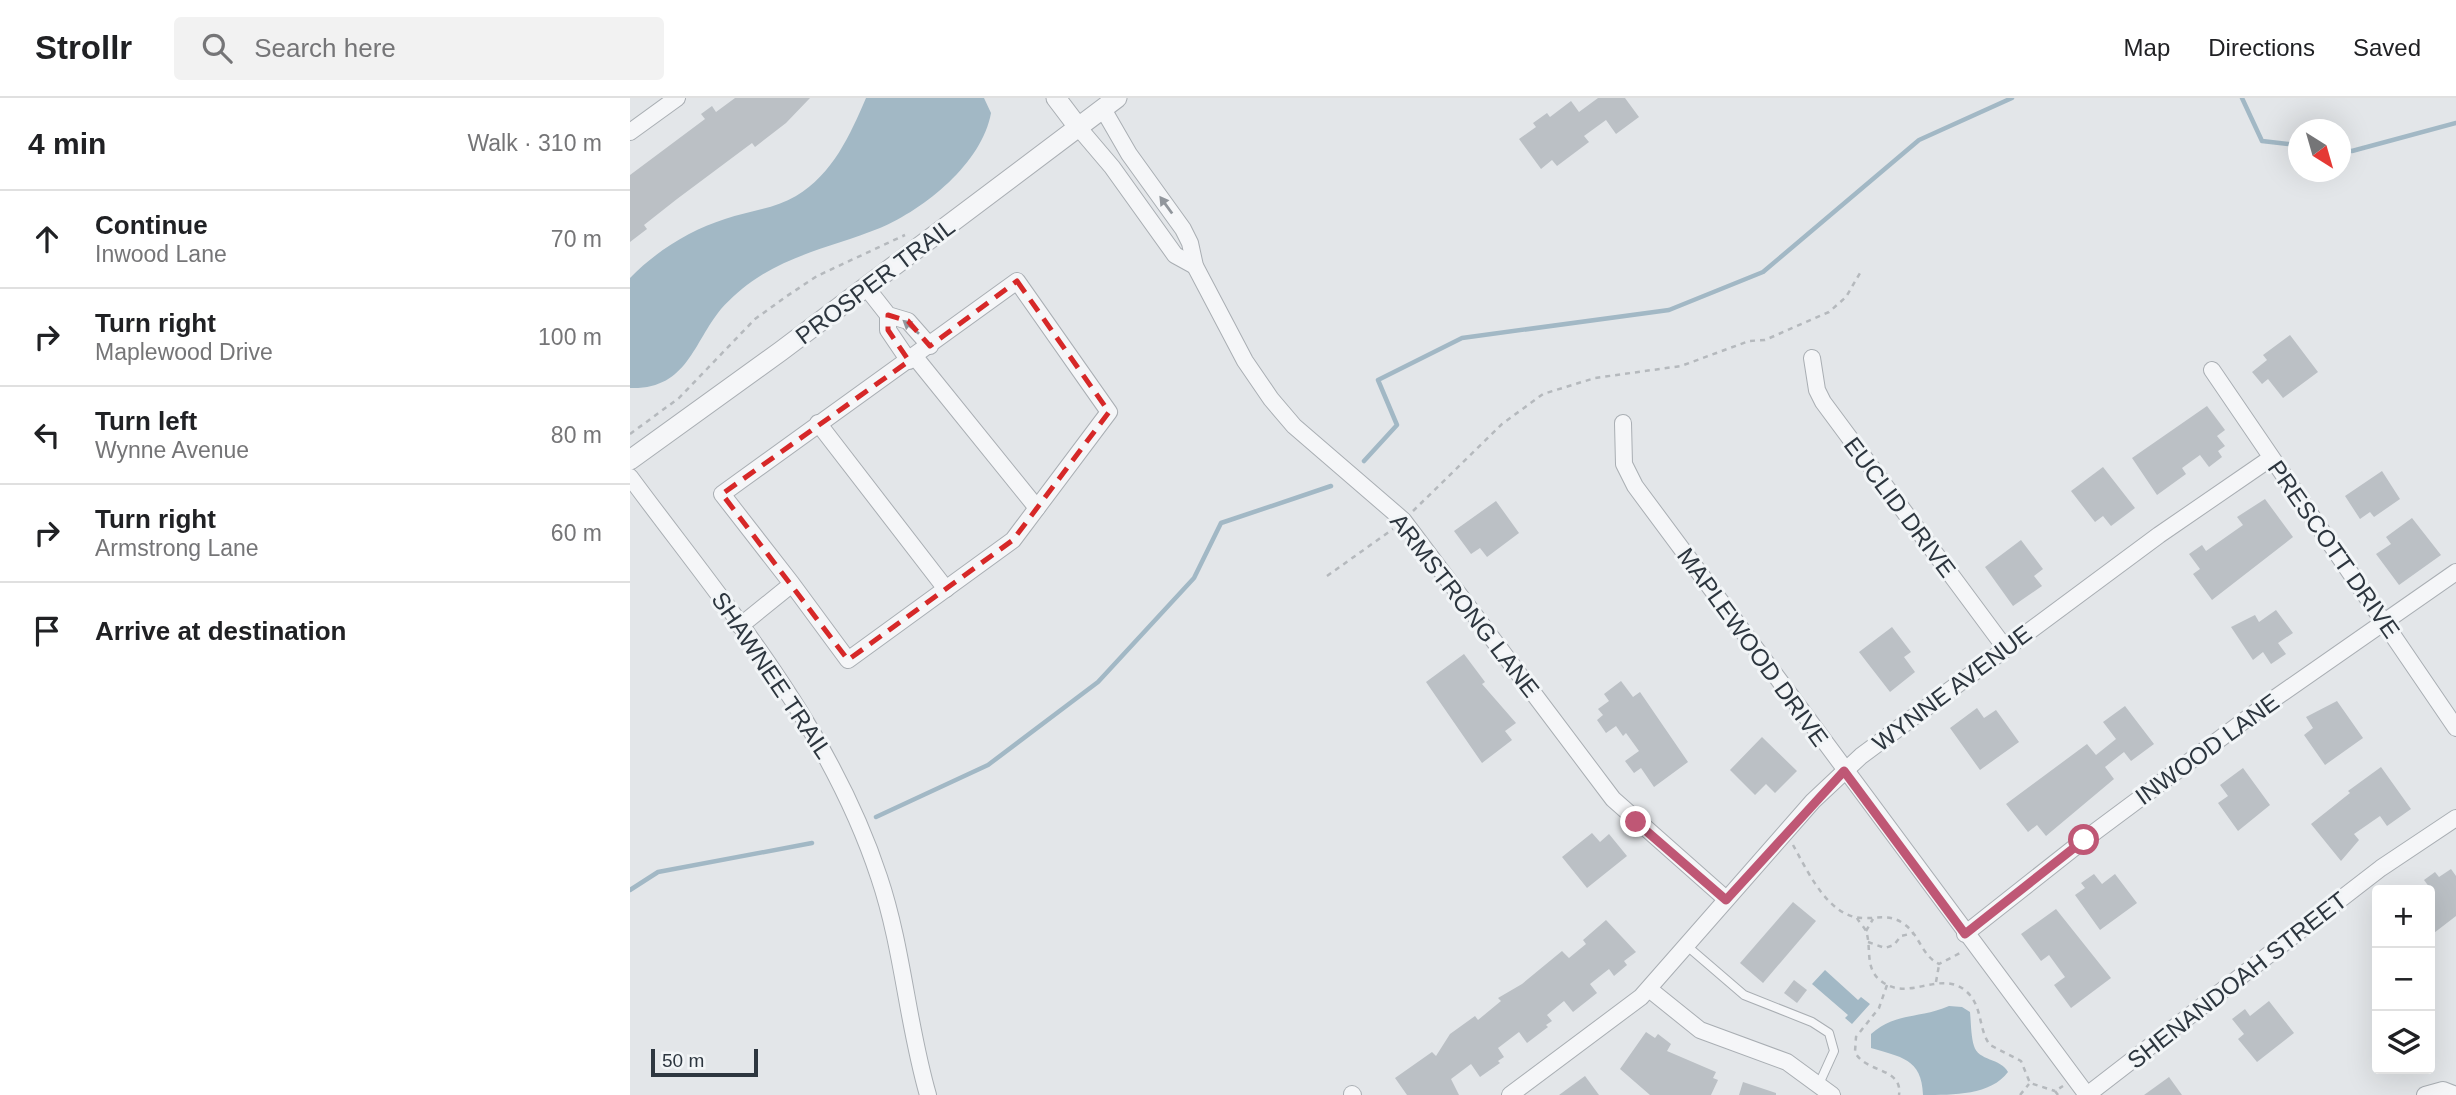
<!DOCTYPE html>
<html lang="en">
<head>
<meta charset="utf-8">
<style>
	:root { --surface:#fff; --page:#f2f2f2; --text:#202124; --muted:#757577; --line:#e0e0e0 }
	body { margin:0; font-family:Arial,sans-serif; background:var(--page); color:var(--text) }
	.controls { position:absolute; right:21px; bottom:21px; display:grid; overflow:hidden; border-radius:7px; box-shadow:0 7px 28px #0002 }
	.controls button { width:63px; height:63px; display:grid; place-items:center; padding:0; border:0; border-bottom:2px solid var(--line); background:var(--surface); color:var(--text); font:35px sans-serif }
	.compass { position:absolute; left:1658px; top:21px; width:63px; height:63px; border-radius:50%; background:var(--surface); box-shadow:0 7px 28px #0002; rotate:143deg }
	.scale { position:absolute; left:21px; bottom:18px; width:107px; box-sizing:border-box; padding-left:7px; border:4px solid #2d363f; border-top:0; font-size:19px; line-height:24px; white-space:nowrap; color:#2d363f; -webkit-text-stroke:5px #f2f5f7; paint-order:stroke }
	.stop { position:absolute; width:21px; height:21px; margin:-16px; border:5px solid #bf5775; border-radius:50%; background:#fff }
	.stop.end { background:#bf5775; border-color:#fff; box-shadow:0 2px 7px #0008 }
	.list { margin:0; padding:0; list-style:none }
	h2 { display:flex; justify-content:space-between; align-items:center; height:91px; margin:0; padding:0 28px; font-size:30px }
	h2 small { font-size:23px; font-weight:400; color:var(--muted) }
	.list li { display:grid; grid-template-columns:46px 1fr auto; gap:21px; align-items:center; box-sizing:border-box; height:98px; padding:0 28px; border-top:2px solid var(--line) }
	.list b { display:block; font-size:26px; white-space:nowrap }
	.list p { margin:0; font-size:23px; white-space:nowrap; color:var(--muted) }
	.list em { font-size:23px; font-style:normal; color:var(--muted) }
	.icon { flex:none; width:38px; height:38px; fill:none; stroke:currentColor; stroke-width:2; stroke-linecap:round; stroke-linejoin:round }
	.map { position:relative; flex:none; width:1826px; height:997px; overflow:hidden }
	header { display:flex; align-items:center; gap:42px; box-sizing:border-box; height:98px; padding:0 35px; background:var(--surface); border-bottom:2px solid var(--line) }
	header strong { font-size:33px }
	nav { display:flex; gap:38px; margin-inline-start:auto; font-size:24px }
	.search { width:490px; height:63px; background:var(--page); display:flex; align-items:center; gap:18px; box-sizing:border-box; padding:0 24px; border-radius:7px; color:var(--muted); font-size:26px }
	main { display:flex }
	aside { flex:1; background:var(--surface) }
	.map>svg:first-child { display:block }
	.water { fill:#a2b8c5 }
	.lines { fill:none; stroke-linecap:round; stroke-linejoin:round }
	.stream { stroke:#a2b8c5; stroke-width:4.5 }
	.building { fill:#bbc0c5 }
	.service-casing { stroke:#a9aeb3; stroke-width:10 }
	.minor-casing { stroke:#a9aeb3; stroke-width:18 }
	.tertiary-casing { stroke:#a9aeb3; stroke-width:21 }
	.path { stroke:#b5b9bd; stroke-width:2.5; stroke-dasharray:5 5; stroke-linecap:butt }
	.service { stroke:#f5f6f8; stroke-width:8 }
	.minor { stroke:#f5f6f8; stroke-width:16 }
	.tertiary { stroke:#f5f6f8; stroke-width:19 }
	.oneway { fill:#91969c }
	.route { stroke:#bf5775; stroke-width:9 }
	.marked { fill:none; stroke:#d62828; stroke-width:5; stroke-dasharray:14 9; stroke-linejoin:round }
	.labels { text-anchor:middle; dominant-baseline:central; stroke-width:6; stroke-linejoin:round; paint-order:stroke }
	.street-label { font-size:24px; fill:#2d363f; stroke:#f2f5f7 }
</style>
</head>
<body>
<header>
<strong>Strollr</strong>
<div class="search"><svg class="icon" aria-label="search" viewBox="0 0 24 24"><circle cx="10" cy="10" r="6"/><path d="M15 15l6 6"/></svg>Search here</div>
<nav><a>Map</a><a>Directions</a><a>Saved</a></nav>
</header>
<main>
<aside>
<h2>4 min<small>Walk · 310 m</small></h2>
<ul class="list">
<li><svg class="icon" aria-label="ahead" viewBox="0 0 24 24"><path d="M12 20V5M6 11l6-6 6 6"/></svg><div><b>Continue</b><p>Inwood Lane</p></div><em>70 m</em></li>
<li><svg class="icon" aria-label="right" viewBox="0 0 24 24"><path d="M7 20v-9h11M14 6l5 5-5 5"/></svg><div><b>Turn right</b><p>Maplewood Drive</p></div><em>100 m</em></li>
<li><svg class="icon" aria-label="left" viewBox="0 0 24 24"><path d="M17 20v-9H6M10 6l-5 5 5 5"/></svg><div><b>Turn left</b><p>Wynne Avenue</p></div><em>80 m</em></li>
<li><svg class="icon" aria-label="right" viewBox="0 0 24 24"><path d="M7 20v-9h11M14 6l5 5-5 5"/></svg><div><b>Turn right</b><p>Armstrong Lane</p></div><em>60 m</em></li>
<li><svg class="icon" aria-label="arrive" viewBox="0 0 24 24"><path d="M6 21V4h12l-3 4 3 4H6"/></svg><div><b>Arrive at destination</b></div></li>
</ul>
</aside>
<div class="map">
<svg width="1826" height="997" viewBox="0 0 1826 997">
	<rect width="100%" height="100%" fill="#e3e6e9"/>
	<g class="water">
		<path d="M236 0H354L361 15C352 65 295 111 250 130 208 147 165 155 127 180 114 188 101 200 91 211 63 245 57 292 0 290V180C25 154 60 132 95 121 118 113 144 111 166 98 203 76 220 37 236 0Z"/>
		<polygon points="1195,872 1228,902 1231,899 1240,906 1222,926 1215,920 1218,917 1182,886"/>
		<path d="M1319 908 1332 909 1340 914C1341 924 1341 939 1344 948 1348 963 1371 960 1378 974 1361 997 1324 997 1293 997 1292 960 1270 959 1241 950V936C1266 914 1289 921 1319 908Z"/>
	</g>
	<g class="lines">
		<g class="stream">
			<polyline points="1612,0 1632,43 1668,47"/>
			<polyline points="1710,52 1722,53 1826,25"/>
			<polyline points="734,363 767,327 748,282 832,240 1039,212 1133,174 1289,42 1382,0"/>
			<polyline points="246,719 358,667 468,584 564,480 591,425 701,388"/>
			<polyline points="0,792 28,774 182,745"/>
		</g>
	</g>
	<g class="building">
		<polygon points="105,0 180,0 156,25 125,49 122,45 47,101 14,127 17,131 0,144 0,77 75,21 71,16 82,8 86,14"/>
		<polygon points="968,0 995,0 1009,19 986,36 976,22 954,38 959,44 927,68 922,62 911,71 889,41 906,29 903,25 917,15 920,19 941,3 949,14"/>
		<polygon points="1660,237 1688,274 1653,300 1638,281 1632,286 1622,274 1637,262 1633,257"/>
		<polygon points="1577,308 1595,332 1587,338 1595,348 1588,353 1592,359 1579,369 1570,357 1552,370 1556,376 1527,397 1502,360"/>
		<polygon points="1473,369 1505,410 1481,428 1473,418 1465,424 1441,393"/>
		<polygon points="1752,373 1770,401 1744,419 1740,414 1730,421 1715,398"/>
		<polygon points="1635,401 1663,439 1582,502 1563,476 1570,471 1559,456 1572,447 1576,453 1613,427 1607,419"/>
		<polygon points="866,403 889,435 857,459 850,450 841,456 824,433"/>
		<polygon points="1782,420 1811,457 1769,487 1746,456 1761,446 1756,439"/>
		<polygon points="1391,442 1413,471 1404,478 1412,488 1383,508 1355,469"/>
		<polygon points="1646,512 1663,535 1648,545 1656,556 1641,566 1633,554 1623,562 1601,529 1625,517 1629,524"/>
		<polygon points="1262,529 1281,554 1274,559 1285,574 1260,594 1229,554"/>
		<polygon points="834,556 855,584 852,586 886,625 875,633 882,642 852,665 796,584"/>
		<polygon points="991,583 1003,599 1010,594 1058,664 1024,689 1011,670 1004,675 995,663 1009,653 996,635 993,638 986,628 976,635 967,622 973,617 968,611 979,603 974,596"/>
		<polygon points="1707,603 1733,640 1695,667 1674,637 1683,630 1676,619"/>
		<polygon points="1495,608 1524,646 1501,663 1494,654 1475,669 1484,681 1416,738 1407,727 1398,734 1376,706 1457,646 1466,657 1486,641 1473,624"/>
		<polygon points="1347,610 1354,620 1366,612 1389,644 1350,672 1320,630"/>
		<polygon points="1132,639 1167,673 1145,695 1136,686 1125,697 1100,672"/>
		<polygon points="1751,669 1781,711 1757,728 1750,718 1724,736 1729,742 1711,763 1681,726 1720,695 1718,693"/>
		<polygon points="1613,670 1640,707 1608,733 1588,705 1598,698 1590,687"/>
		<polygon points="962,735 970,744 979,736 997,758 957,790 932,759"/>
		<polygon points="1821,771 1826,778 1826,818 1800,838 1800,790 1794,782 1805,774 1809,779"/>
		<polygon points="1464,776 1472,786 1485,776 1507,805 1470,832 1445,797 1455,790 1451,785"/>
		<polygon points="1163,804 1186,823 1133,885 1110,865"/>
		<polygon points="1426,811 1481,880 1441,910 1424,887 1435,879 1419,857 1411,863 1391,836"/>
		<polygon points="976,822 1006,854 994,863 997,867 984,878 979,871 960,886 967,895 943,914 934,903 917,917 922,923 916,927 918,929 897,945 889,934 868,950 874,959 868,963 870,965 850,979 841,966 821,981 829,997 777,997 765,980 802,954 806,958 820,936 845,918 848,922 871,903 868,900 892,886 932,853 939,860 956,846 953,842"/>
		<polygon points="1164,882 1177,892 1167,905 1154,895"/>
		<polygon points="1639,903 1664,935 1627,964 1608,941 1614,936 1602,921 1615,911 1620,918"/>
		<polygon points="1016,934 1025,940 1028,936 1041,946 1037,953 1086,974 1083,980 1088,982 1081,997 1020,997 990,971"/>
		<polygon points="955,978 969,997 929,997"/>
		<polygon points="1539,979 1552,997 1514,997"/>
		<polygon points="1113,984 1146,995 1146,997 1109,997"/>
	</g>
	<g class="lines">
		<g class="service-casing">
			<polyline id="service" points="1057,848 1114,897 1182,924 1199,935 1204,953 1189,986"/>
		</g>
		<g class="minor-casing">
			<g id="minor">
				<polyline points="473,11 499,56 553,131 560,145 565,168 615,263 641,301 664,328 773,422 983,701 1096,801"/>
				<polyline points="448,29 482,69 545,157 565,168"/>
				<polyline points="0,34 47,0"/>
				<polyline points="236,189 258,217 278,223 300,248"/>
				<polyline points="258,217 258,232 279,263"/>
				<polyline points="285,259 407,410"/>
				<polyline points="1182,260 1187,292 1193,304 1376,551"/>
				<polyline points="1582,272 1826,630"/>
				<polyline points="188,325 316,491"/>
				<polyline points="993,325 994,366 1005,388 1457,997"/>
				<path d="M0 379C94 506 199 627 249 779 273 850 277 925 298 997"/>
				<polyline points="110,528 162,486 218,562 383,442 479,314 387,183 92,396 162,486"/>
				<polyline points="1335,836 1454,742 1638,605 1826,474"/>
				<polyline points="1019,891 1070,932 1157,964 1202,997"/>
				<polyline points="722,996 723,997"/>
				<polyline points="880,997 1011,899 1183,703 1231,658 1529,437 1641,360"/>
				<polyline points="1457,997 1751,770 1826,720"/>
				<polyline points="1795,997 1813,992 1826,997"/>
			</g>
		</g>
		<g class="tertiary-casing">
			<g id="tertiary">
				<polyline points="426,0 448,29"/>
				<polyline points="0,362 151,253 487,0"/>
			</g>
		</g>
		<g class="path">
			<polyline points="0,336 49,300 125,221 157,198 187,178 275,137"/>
			<polyline points="783,413 872,326 913,296 965,280 1051,268 1119,243 1135,242 1199,214 1216,199 1230,175"/>
			<polyline points="697,478 763,431"/>
			<path d="M1163 747C1177 772 1198 819 1232 820 1248 821 1259 815 1274 826 1290 837 1291 857 1309 866L1332 854"/>
			<path d="M1227 820C1229 824 1234 829 1236 833 1242 850 1234 870 1251 883 1279 905 1311 870 1337 894 1353 909 1348 931 1360 947L1391 963 1400 985 1425 993"/>
			<polyline points="1236,833 1243,821"/>
			<polyline points="1238,844 1255,850 1264,847 1271,838 1284,835"/>
			<polyline points="1306,884 1309,867"/>
			<path d="M1257 887 1249 910 1226 939 1225 954C1235 975 1273 969 1269 997"/>
			<polyline points="1390,997 1399,986"/>
			<polyline points="1428,997 1425,993 1433,988"/>
		</g>
		<use href="#service" class="service"/>
		<use href="#minor" class="minor"/>
		<use href="#tertiary" class="tertiary"/>
	</g>
	<defs><path id="oneway-solid" d="M-6-.8H1V-3.2L6.5 0L1 3.2V.8H-6Z" transform="scale(1.75)"/></defs>
	<g class="oneway">
		<use href="#oneway-solid" transform="translate(536 107) rotate(-126)"/>
		<use href="#oneway-solid" transform="translate(281 229) rotate(-140)"/>
	</g>
	<g class="lines">
		<polyline class="route" points="1006,724 1096,802 1214,673 1335,836 1454,742"/>
	</g>
	<path class="marked" d="M387 183 479 314 383 442 218 562 92 396 279 263 258 232V217L278 223 300 248Z"/>
	<g class="labels">
		<g class="street-label">
			<text transform="translate(245 183) rotate(-37)">PROSPER TRAIL</text>
			<text transform="translate(1270 409) rotate(53)">EUCLID DRIVE</text>
			<text transform="translate(1704 451) rotate(55)">PRESCOTT DRIVE</text>
			<text transform="translate(835 507) rotate(52)">ARMSTRONG LANE</text>
			<text transform="translate(1123 549) rotate(54)">MAPLEWOOD DRIVE</text>
			<text transform="translate(142 577) rotate(56)">SHAWNEE TRAIL</text>
			<text transform="translate(1322 590) rotate(-37)">WYNNE AVENUE</text>
			<text transform="translate(1577 651) rotate(-36)">INWOOD LANE</text>
			<text transform="translate(1607 882) rotate(-38)">SHENANDOAH STREET</text>
		</g>
	</g>
</svg>
<div class="controls">
<button>+</button>
<button>−</button>
<button><svg class="icon" aria-label="layers" viewBox="0 0 24 24"><path d="M12 4l9 5-9 5-9-5zM3 14l9 5 9-5"/></svg></button>
</div>
<svg class="compass" viewBox="-18 -18 36 36"><path d="M0-13l5 13h-10z" fill="#e53935"/><path d="M0 13l5-13h-10z" fill="#757577"/></svg>
<div class="scale">50 m</div>
<div class="stop" style="left:1454px;top:742px"></div>
<div class="stop end" style="left:1006px;top:724px"></div>
</div>
</main>
</body>
</html>
